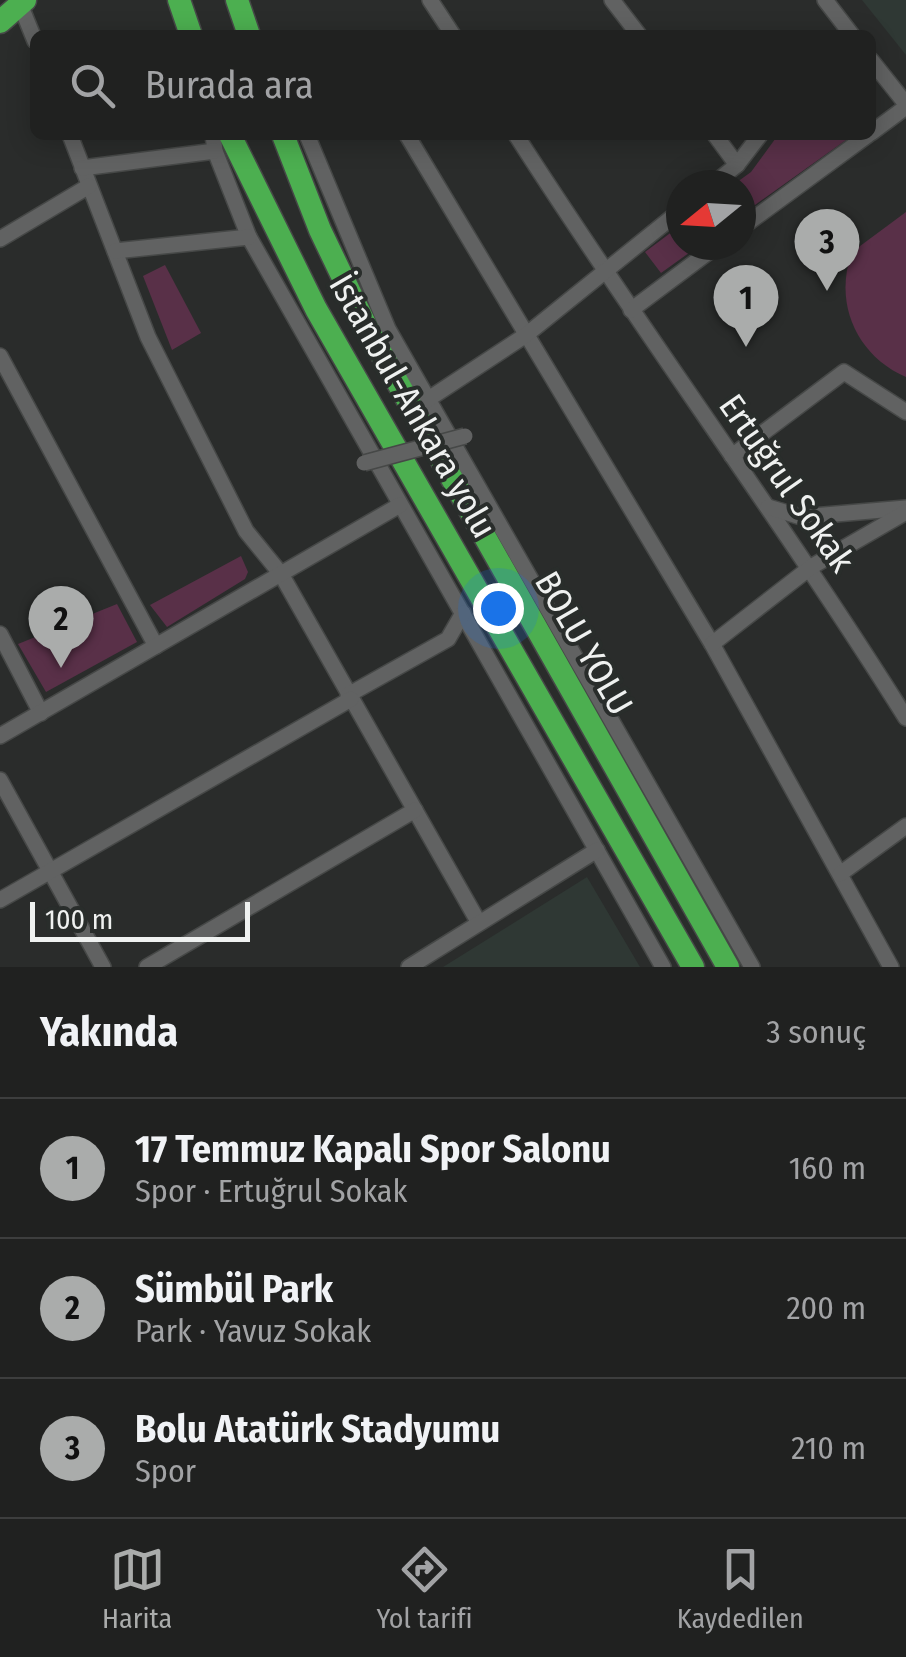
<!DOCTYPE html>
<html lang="tr">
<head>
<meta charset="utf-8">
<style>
	:root { --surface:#202120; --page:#2d2e2d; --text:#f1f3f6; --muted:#a2a3a5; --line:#3d3e3e; --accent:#aaacab }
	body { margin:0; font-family:"Fira Sans Condensed",sans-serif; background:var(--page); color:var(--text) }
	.compass { position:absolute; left:666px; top:170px; width:90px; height:90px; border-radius:50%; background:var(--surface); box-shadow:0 5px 25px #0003; rotate:252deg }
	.scale { position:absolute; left:30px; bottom:25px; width:220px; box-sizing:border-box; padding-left:10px; border:5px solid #eff1f0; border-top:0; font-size:28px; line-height:35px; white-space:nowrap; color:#eff1f0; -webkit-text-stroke:8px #292d2b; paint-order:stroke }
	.you { position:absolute; left:498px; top:608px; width:35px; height:35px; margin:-25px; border:8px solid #fff; border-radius:50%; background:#1a73e8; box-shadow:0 0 0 15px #1a73e833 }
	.badge { display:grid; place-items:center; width:65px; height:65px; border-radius:50%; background:var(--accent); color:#111; font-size:32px; font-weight:700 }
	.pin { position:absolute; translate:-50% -82px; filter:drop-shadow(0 2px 5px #0008) }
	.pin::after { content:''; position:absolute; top:52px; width:35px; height:30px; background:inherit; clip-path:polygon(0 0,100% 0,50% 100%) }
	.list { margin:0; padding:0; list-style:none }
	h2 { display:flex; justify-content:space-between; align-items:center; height:130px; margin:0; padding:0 40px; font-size:42px }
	h2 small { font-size:32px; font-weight:400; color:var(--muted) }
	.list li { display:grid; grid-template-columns:65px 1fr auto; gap:30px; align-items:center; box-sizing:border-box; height:140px; padding:0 40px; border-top:2px solid var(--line) }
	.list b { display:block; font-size:38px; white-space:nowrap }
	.list p { margin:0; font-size:32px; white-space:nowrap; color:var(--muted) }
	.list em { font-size:32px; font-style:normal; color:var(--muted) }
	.icon { flex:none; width:55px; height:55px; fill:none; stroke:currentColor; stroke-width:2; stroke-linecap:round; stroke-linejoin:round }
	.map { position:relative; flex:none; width:906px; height:967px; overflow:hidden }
	.search { position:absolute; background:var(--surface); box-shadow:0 5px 25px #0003; left:30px; right:30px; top:30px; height:110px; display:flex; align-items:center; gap:25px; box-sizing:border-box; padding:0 35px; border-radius:15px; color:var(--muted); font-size:38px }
	.sheet { height:550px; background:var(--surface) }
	nav { display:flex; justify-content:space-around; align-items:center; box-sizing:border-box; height:140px; border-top:2px solid var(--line); background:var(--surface); font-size:28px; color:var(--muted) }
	nav a { display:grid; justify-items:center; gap:5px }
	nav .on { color:var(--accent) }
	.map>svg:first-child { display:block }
	.built { fill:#2f3834 }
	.green { fill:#593048 }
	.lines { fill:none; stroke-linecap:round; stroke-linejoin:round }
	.street-casing { stroke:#464847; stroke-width:18 }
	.fast-casing { stroke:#464847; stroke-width:25 }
	.street { stroke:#616262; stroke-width:15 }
	.fast { stroke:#4caf50; stroke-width:22 }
	.street-bridge-casing { stroke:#464847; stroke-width:18; stroke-linecap:butt }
	.street-bridge { stroke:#616262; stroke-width:15 }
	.labels { text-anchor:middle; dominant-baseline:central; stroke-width:8; stroke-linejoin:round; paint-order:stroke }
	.street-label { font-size:35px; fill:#eff1f0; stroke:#292d2b }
</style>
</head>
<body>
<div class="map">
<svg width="906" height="967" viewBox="0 0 906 967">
	<rect width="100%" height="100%" fill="#2a2c2b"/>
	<g class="built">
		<polygon points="862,0 906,0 906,55"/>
		<polygon points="587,877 640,967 443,967"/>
	</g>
	<g class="green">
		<polygon points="778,135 853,135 741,215 741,185 733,185 751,172"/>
		<path d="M906 212V377C857 356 833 303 852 252Z"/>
		<polygon points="681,225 681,245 700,245 661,273 645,252"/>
		<polygon points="165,265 201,333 172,350 143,276"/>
		<polygon points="241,556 248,572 245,579 167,627 150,605"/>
		<polygon points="117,604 137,642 46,692 18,644"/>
	</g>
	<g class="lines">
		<g class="street-casing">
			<g id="street">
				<polyline points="430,0 453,35"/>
				<polyline points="612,0 639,35"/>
				<polyline points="825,0 852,35"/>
				<polyline points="20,4 35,41"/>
				<polyline points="871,60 906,104"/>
				<polyline points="871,133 906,107"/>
				<polyline points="70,135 148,337 246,531 281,574 479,923"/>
				<polyline points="213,135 215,151 249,237 663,967"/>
				<polyline points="307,135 388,329 752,967"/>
				<polyline points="407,135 712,644 891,967"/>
				<path d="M516 135C642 332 782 520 906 718"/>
				<polyline points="715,135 737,165"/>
				<polyline points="82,168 215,151"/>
				<polyline points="712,185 737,165 760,135"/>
				<polyline points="741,228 868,135"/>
				<polyline points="0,239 89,186"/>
				<polyline points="115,251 249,237"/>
				<polyline points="631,310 718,245"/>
				<polyline points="0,356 156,646"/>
				<polyline points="427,400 526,335 681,210"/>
				<polyline points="732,456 844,372 906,412"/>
				<polyline points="768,507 801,517 906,508"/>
				<polyline points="0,634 41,713"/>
				<polyline points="712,644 811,567 906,512"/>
				<polyline points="348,695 448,639 463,613"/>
				<polyline points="0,736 400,505"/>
				<polyline points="0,780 103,967"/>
				<polyline points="840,874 906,826"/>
				<polyline points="0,900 351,699"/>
				<polyline points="147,967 415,810"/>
				<polyline points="409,967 597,850"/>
			</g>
		</g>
		<g class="fast-casing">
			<g id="fast">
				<polyline points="179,0 191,35"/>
				<polyline points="237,0 249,35"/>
				<polyline points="0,22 25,0"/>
				<polyline points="230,135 316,309 693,967"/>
				<polyline points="283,135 320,230 368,330 728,967"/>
			</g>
		</g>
		<use href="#street" class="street"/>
		<use href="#fast" class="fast"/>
		<g class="street-bridge-casing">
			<polyline id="street-bridge" points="364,463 465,436"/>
		</g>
		<use href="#street-bridge" class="street-bridge"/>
	</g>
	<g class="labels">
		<g class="street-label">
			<text transform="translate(413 406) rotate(60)">İstanbul-Ankara yolu</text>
			<text transform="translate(787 483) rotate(55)">Ertuğrul Sokak</text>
			<text transform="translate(584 643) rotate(60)">BOLU YOLU</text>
		</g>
	</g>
</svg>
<svg class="compass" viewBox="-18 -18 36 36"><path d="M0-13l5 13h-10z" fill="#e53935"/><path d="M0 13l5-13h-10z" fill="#a2a3a5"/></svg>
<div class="scale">100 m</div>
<div class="you"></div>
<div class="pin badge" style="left:746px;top:347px">1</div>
<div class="pin badge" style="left:61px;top:668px">2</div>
<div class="pin badge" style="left:827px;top:291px">3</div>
<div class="search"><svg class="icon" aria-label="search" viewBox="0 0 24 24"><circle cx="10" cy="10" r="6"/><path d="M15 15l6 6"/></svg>Burada ara</div>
</div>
<section class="sheet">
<h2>Yakında<small>3 sonuç</small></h2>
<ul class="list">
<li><span class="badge">1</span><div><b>17 Temmuz Kapalı Spor Salonu</b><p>Spor · Ertuğrul Sokak</p></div><em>160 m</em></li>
<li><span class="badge">2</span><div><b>Sümbül Park</b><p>Park · Yavuz Sokak</p></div><em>200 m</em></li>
<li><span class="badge">3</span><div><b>Bolu Atatürk Stadyumu</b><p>Spor</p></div><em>210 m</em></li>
</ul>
</section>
<nav>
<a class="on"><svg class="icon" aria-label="map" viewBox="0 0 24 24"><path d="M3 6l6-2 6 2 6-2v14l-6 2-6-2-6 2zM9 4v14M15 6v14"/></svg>Harita</a>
<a><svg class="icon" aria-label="directions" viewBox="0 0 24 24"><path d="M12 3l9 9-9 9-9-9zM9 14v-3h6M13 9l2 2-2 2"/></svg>Yol tarifi</a>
<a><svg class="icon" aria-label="saved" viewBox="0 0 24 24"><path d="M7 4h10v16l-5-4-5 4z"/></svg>Kaydedilen</a>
</nav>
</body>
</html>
